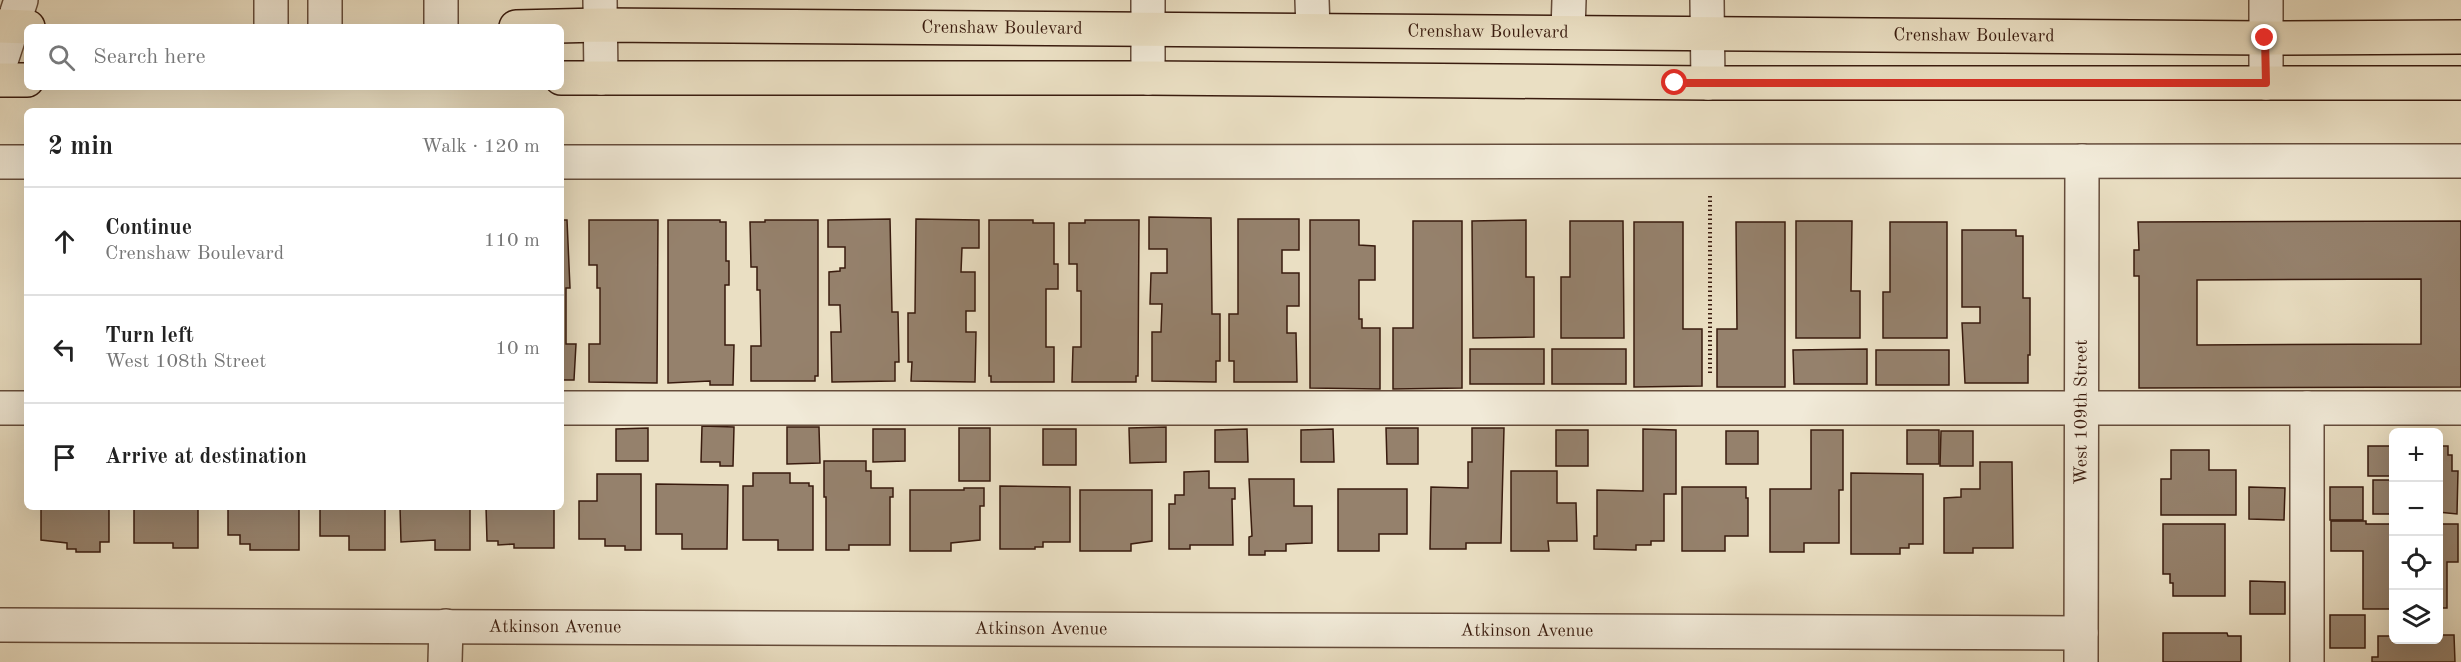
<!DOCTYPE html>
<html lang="en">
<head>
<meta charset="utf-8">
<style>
	:root { --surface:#fff; --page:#f6f6f6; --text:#222; --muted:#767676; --line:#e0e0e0 }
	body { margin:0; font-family:"Old Standard TT",serif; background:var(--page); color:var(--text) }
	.controls { position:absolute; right:18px; bottom:18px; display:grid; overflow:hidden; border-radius:9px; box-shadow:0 6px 24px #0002 }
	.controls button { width:54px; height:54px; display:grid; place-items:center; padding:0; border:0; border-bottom:2px solid var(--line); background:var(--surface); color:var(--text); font:30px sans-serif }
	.stop { position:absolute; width:18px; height:18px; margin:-14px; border:4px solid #d93025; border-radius:50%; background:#fff }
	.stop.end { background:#d93025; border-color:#fff; box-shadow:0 2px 6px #0008 }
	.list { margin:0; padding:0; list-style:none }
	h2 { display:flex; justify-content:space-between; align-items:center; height:78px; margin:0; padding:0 24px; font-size:26px }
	h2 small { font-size:20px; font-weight:400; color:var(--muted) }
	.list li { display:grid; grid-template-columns:39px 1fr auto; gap:18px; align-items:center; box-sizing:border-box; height:108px; padding:0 24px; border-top:2px solid var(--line) }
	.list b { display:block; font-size:22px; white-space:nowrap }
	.list p { margin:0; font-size:20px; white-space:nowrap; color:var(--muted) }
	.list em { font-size:20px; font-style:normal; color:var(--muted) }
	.icon { flex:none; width:33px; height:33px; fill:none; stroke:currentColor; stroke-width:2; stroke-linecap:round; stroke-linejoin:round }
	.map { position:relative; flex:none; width:2461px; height:662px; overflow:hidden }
	.search { position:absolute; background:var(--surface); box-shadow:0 6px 24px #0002; left:24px; top:24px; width:540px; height:66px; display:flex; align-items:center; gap:15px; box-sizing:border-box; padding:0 21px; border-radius:9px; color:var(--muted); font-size:22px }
	.panel { position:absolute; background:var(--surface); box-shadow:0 6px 24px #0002; left:24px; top:108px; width:540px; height:402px; border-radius:9px }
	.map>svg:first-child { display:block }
	.building { fill:#95816c; stroke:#391b0e; stroke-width:1.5; fill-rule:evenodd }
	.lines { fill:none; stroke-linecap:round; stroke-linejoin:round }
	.minor-casing { stroke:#654c3b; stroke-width:36 }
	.major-casing { stroke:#391b0e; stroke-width:36 }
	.path { stroke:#391b0e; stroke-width:4; stroke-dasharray:1.5 3; stroke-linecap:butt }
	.minor { stroke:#f1ead8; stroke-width:33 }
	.major { stroke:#eadfc3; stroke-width:33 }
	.route { stroke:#d93025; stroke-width:8 }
	.labels { text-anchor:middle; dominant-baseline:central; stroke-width:5; stroke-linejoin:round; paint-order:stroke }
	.street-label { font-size:18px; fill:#391b0e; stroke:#f1ead8 }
</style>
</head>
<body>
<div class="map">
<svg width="2461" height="662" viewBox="0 0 2461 662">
	<rect width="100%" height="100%" fill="#eadfc3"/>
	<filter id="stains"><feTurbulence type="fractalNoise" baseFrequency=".00333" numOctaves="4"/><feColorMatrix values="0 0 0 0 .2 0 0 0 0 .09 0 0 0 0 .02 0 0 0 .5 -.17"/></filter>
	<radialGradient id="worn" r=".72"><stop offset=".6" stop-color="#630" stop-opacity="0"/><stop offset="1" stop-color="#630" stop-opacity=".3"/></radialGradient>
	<g class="building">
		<polygon points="1149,217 1211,218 1212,314 1220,314 1220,361 1216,361 1216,382 1152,381 1152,332 1161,332 1162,304 1150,304 1151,273 1167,273 1167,249 1149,249"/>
		<polygon points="890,219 892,312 898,312 899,362 895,362 895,381 832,382 831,332 841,332 840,305 829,305 829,272 840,271 840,268 845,268 845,247 828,247 828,220"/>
		<polygon points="916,219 979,220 979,248 962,248 961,272 975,272 975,311 966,311 966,332 976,332 975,382 911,381 912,362 908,362 908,313 915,313"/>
		<polygon points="1238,219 1299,219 1299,250 1282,250 1282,273 1299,273 1299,306 1287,306 1287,333 1296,333 1297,382 1234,382 1234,361 1229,361 1229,314 1238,314"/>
		<polygon points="561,220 567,220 570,288 566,288 566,344 576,344 574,380 561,380"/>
		<polygon points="589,220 658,220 657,383 589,382 589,344 600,344 600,288 597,288 597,265 589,265"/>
		<polygon points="668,220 720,220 720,222 726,222 726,261 729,261 729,285 725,285 725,345 734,345 733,385 710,385 710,381 668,383"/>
		<polygon points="765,220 818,220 818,376 815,376 815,381 751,381 751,346 761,346 760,290 757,290 757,267 751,267 750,222 765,222"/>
		<polygon points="989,220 1033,220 1033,223 1054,223 1054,264 1058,264 1058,289 1046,289 1046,347 1054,347 1054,382 991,382 991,376 989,376"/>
		<polygon points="1085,220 1139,220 1138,376 1136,376 1136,382 1072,382 1073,347 1081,347 1081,291 1077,291 1077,264 1069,264 1069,223 1085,223"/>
		<polygon points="1310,220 1359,220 1359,245 1375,246 1375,280 1359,280 1359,319 1362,319 1362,328 1380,328 1380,389 1310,388"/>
		<polygon points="1526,220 1526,277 1534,277 1534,337 1473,338 1472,221"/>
		<polygon points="1413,221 1462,221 1462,388 1393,389 1393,328 1413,328"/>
		<polygon points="1570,221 1623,221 1624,338 1561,338 1561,277 1570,277"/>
		<polygon points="1796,221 1852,221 1851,291 1860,291 1860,338 1796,338"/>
		<path d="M2461 221V387L2139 388V276H2134V250H2139L2138 222ZM2421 279V344L2197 345V280Z"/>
		<polygon points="1634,222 1683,222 1683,329 1702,329 1702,386 1634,387"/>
		<polygon points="1736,222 1785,222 1785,387 1717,387 1717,329 1737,329"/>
		<polygon points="1890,222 1947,222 1947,338 1883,338 1883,292 1890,292"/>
		<polygon points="1962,230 2016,230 2016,236 2023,236 2023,298 2030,298 2030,355 2028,355 2028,383 1965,383 1962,323 1980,323 1980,307 1962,307"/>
		<rect x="1470" y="349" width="74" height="35"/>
		<rect x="1552" y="349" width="74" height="35"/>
		<polygon points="1867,349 1867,384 1794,384 1793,350"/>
		<rect x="1876" y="350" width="73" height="35"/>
		<polygon points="702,426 734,427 733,466 720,466 720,462 701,462"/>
		<polygon points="787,427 819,427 820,463 787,464"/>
		<polygon points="1166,427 1166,462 1130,463 1129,428"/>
		<polygon points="648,428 648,461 616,461 616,429"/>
		<rect x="959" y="428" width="31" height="53"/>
		<polygon points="1386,428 1418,428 1418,464 1387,464"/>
		<polygon points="1472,428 1504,428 1501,543 1466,543 1466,549 1430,549 1431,487 1468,488 1468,462 1472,462"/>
		<polygon points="873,429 905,429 905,461 873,462"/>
		<rect x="1043" y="429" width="33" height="36"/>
		<polygon points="1247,429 1248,462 1215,462 1215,430"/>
		<polygon points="1333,429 1334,462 1301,462 1301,430"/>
		<polygon points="1643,429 1676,430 1676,494 1664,494 1664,541 1651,541 1651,545 1636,545 1636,550 1594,549 1594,536 1597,536 1597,490 1643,491"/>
		<rect x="1556" y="430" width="32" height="36"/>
		<polygon points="1811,430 1843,430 1843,490 1839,490 1839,543 1804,543 1804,552 1770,552 1770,489 1811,489"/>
		<rect x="1907" y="430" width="32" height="34"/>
		<rect x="1726" y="431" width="32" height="33"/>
		<polygon points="1941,431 1973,431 1973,466 1940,466"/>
		<rect x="2368" y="446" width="26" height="30"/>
		<polygon points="2438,446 2448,446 2448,455 2452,455 2452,471 2458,471 2457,514 2438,512"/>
		<polygon points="2171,450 2209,450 2209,470 2236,470 2236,515 2161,515 2161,479 2171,479"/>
		<polygon points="824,461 866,461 866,471 871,471 871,488 893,488 893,497 890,497 890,545 849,545 849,550 826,550 826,497 824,497"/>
		<polygon points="1980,462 2012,462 2013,548 1973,548 1973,553 1944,553 1944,498 1961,497 1961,489 1980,489"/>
		<polygon points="1209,471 1209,488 1235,488 1235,499 1232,499 1233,545 1190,545 1190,549 1169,549 1169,504 1175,504 1175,495 1184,495 1184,472"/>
		<polygon points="1511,471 1557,471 1557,503 1576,503 1577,541 1548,541 1549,551 1511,551"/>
		<polygon points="753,473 790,473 790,483 809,483 809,486 813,486 813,550 778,550 778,540 743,540 743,486 753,486"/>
		<polygon points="1851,473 1923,474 1923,544 1909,544 1909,548 1900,548 1900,554 1851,554"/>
		<polygon points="597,474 641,474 641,550 625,550 625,546 605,546 605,539 579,539 579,501 597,501"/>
		<polygon points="1249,479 1294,479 1294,506 1312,506 1312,543 1286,544 1286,551 1265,551 1265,555 1249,555 1249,537 1252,536"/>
		<rect x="2373" y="480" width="21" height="34"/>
		<polygon points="656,484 728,485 727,549 682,549 682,534 656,534"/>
		<polygon points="1000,486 1070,487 1070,542 1043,542 1043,547 1035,547 1035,549 1000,549"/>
		<polygon points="1682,487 1746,487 1746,498 1748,498 1748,536 1725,536 1725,551 1682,551"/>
		<polygon points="2249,487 2285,488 2284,520 2249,519"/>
		<rect x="2330" y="487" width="33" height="33"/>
		<polygon points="964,488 984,488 984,506 980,506 980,540 951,543 951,551 910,551 910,490 964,490"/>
		<polygon points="1338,489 1407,489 1407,534 1379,534 1379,551 1338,551"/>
		<polygon points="1080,490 1152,490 1152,541 1131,544 1131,551 1080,551"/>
		<polygon points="41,507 109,507 109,542 100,542 100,552 76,552 76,549 67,549 67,543 41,540"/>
		<polygon points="134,507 198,507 198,548 173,548 173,543 134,543"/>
		<polygon points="228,507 299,507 299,550 250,550 250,544 240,544 240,535 228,535"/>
		<polygon points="320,507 385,507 385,550 349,550 349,536 320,536"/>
		<polygon points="400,507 470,507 470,550 435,550 435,540 401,542"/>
		<polygon points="486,507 554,507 554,548 514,548 514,544 498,545 498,541 487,541"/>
		<polygon points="2331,521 2366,521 2366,524 2394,524 2394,609 2363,609 2363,551 2331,551"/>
		<polygon points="2163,524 2225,524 2225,596 2173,596 2173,583 2170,583 2170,574 2163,574"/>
		<polygon points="2438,524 2458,524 2458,562 2447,562 2447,608 2438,608"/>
		<polygon points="2250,581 2285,582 2285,614 2250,614"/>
		<rect x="2330" y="615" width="35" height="33"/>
		<polygon points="2163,633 2227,633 2228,636 2241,636 2241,662 2163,662"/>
		<polygon points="2438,635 2454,635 2455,662 2372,662 2372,657 2378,657 2378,636 2394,636 2394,640 2438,640"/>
	</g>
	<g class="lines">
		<g class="minor-casing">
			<g id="minor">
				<polyline points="271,0 271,27"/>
				<polyline points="441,0 441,27"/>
				<polyline points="600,0 601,78"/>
				<polyline points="1148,0 1148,78"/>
				<polyline points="1312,0 1313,30"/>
				<polyline points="1707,0 1708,83"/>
				<polyline points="2266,0 2266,83"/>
				<polyline points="325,27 325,0"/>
				<polyline points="1568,31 1569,0"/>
				<polyline points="0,64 21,0"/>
				<polyline points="0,162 27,162"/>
				<polyline points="561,162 2461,161"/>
				<polyline points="0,408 27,408"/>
				<polyline points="561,408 2461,408"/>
				<polyline points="2307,408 2307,662"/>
				<path id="s1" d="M0 625 2081 633"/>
				<polyline points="445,662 446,626"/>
				<path id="s2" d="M2081 662 2082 161"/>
			</g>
		</g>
		<g class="major-casing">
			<g id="major">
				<polyline points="0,26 28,27"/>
				<path id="s3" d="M516 27 600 25 2265 38 2461 37"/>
				<polyline points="561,78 1148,78 1708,83 2461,83"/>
				<polyline points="0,80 27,80"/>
			</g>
		</g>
		<polyline class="path" points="1710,196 1710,374"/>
		<use href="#minor" class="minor"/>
		<use href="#major" class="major"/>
	</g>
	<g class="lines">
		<polyline class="route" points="1675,83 2266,83 2265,38"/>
	</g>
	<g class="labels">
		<g class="street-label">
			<text stroke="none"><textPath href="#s3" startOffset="486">Crenshaw Boulevard</textPath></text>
			<text stroke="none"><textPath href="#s3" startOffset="972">Crenshaw Boulevard</textPath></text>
			<text stroke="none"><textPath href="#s3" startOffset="1458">Crenshaw Boulevard</textPath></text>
			<text stroke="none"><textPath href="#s2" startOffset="250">West 109th Street</textPath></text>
			<text stroke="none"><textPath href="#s1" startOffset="555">Atkinson Avenue</textPath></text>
			<text stroke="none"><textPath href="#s1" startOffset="1041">Atkinson Avenue</textPath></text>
			<text stroke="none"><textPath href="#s1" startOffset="1527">Atkinson Avenue</textPath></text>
		</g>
	</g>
	<rect width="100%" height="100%" filter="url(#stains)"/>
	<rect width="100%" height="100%" fill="url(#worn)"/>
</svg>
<div class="controls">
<button>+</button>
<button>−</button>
<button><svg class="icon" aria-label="locate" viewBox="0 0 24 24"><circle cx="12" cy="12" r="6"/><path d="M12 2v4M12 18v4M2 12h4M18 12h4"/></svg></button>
<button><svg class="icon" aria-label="layers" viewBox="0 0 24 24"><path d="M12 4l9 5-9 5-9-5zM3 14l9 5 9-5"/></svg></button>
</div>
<div class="stop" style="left:1675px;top:83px"></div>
<div class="stop end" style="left:2265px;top:38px"></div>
<div class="search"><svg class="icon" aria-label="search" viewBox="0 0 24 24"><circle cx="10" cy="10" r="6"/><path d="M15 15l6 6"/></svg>Search here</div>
<section class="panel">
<h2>2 min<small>Walk · 120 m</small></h2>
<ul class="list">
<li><svg class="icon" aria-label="ahead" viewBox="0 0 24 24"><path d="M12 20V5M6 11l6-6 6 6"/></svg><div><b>Continue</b><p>Crenshaw Boulevard</p></div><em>110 m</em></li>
<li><svg class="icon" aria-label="left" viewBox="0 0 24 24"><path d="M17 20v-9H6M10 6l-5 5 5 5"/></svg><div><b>Turn left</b><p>West 108th Street</p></div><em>10 m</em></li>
<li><svg class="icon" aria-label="arrive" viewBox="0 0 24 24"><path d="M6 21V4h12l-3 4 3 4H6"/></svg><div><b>Arrive at destination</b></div></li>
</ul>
</section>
</div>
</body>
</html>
